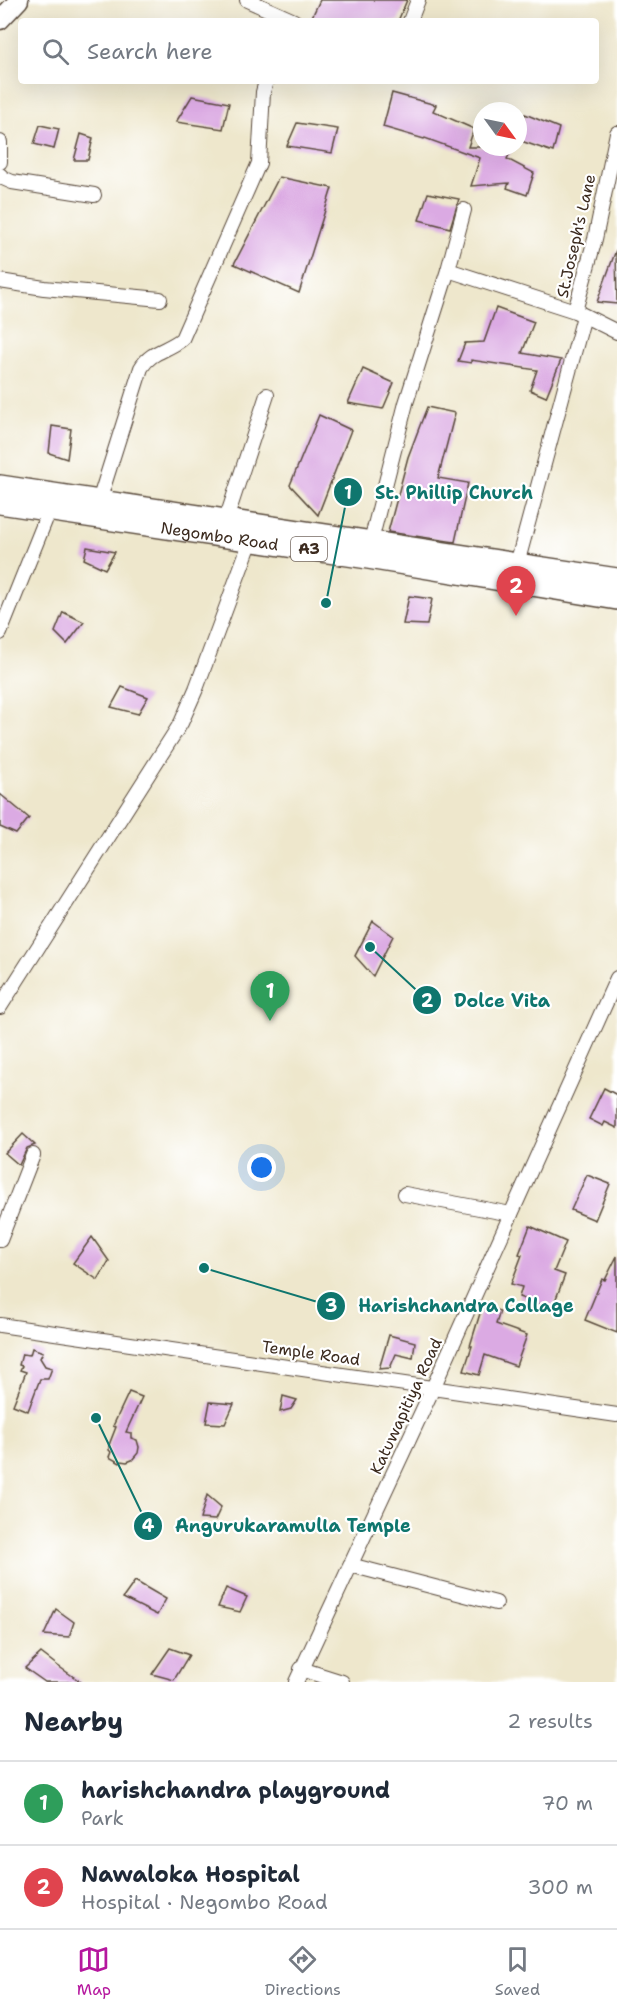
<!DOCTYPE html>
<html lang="en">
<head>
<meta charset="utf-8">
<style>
	:root { --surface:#fff; --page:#f6f6f7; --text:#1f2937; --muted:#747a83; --line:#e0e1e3; --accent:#b5179e }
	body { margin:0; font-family:"Shantell Sans",sans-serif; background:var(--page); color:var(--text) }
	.compass { position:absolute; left:473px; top:102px; width:54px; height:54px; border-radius:50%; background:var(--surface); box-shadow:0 6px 24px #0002; rotate:123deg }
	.you { position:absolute; left:262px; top:1168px; width:21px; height:21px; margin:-15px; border:4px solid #fff; border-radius:50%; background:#1a73e8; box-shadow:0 0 0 9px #1a73e833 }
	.badge { display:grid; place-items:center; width:39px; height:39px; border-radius:50%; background:var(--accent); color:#fff; font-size:20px; font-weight:700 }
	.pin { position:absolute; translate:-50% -50px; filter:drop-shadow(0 2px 3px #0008) }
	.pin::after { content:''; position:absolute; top:32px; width:21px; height:18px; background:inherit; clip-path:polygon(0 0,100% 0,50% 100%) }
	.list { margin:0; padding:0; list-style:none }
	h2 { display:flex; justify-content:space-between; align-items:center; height:78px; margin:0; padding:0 24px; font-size:26px }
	h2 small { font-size:20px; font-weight:400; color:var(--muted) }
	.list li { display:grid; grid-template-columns:39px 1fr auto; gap:18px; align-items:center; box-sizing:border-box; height:84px; padding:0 24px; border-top:2px solid var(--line) }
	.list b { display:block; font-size:22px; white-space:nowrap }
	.list p { margin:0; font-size:20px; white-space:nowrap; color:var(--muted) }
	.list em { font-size:20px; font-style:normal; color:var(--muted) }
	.icon { flex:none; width:33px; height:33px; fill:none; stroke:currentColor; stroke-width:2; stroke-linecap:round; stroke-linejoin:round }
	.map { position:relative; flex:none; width:617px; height:1682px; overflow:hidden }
	.search { position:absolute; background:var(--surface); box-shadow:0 6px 24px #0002; left:18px; right:18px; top:18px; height:66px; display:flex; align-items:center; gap:15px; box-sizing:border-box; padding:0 21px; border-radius:6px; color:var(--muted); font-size:22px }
	.sheet { height:246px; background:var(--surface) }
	nav { display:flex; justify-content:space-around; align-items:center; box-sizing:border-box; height:84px; border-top:2px solid var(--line); background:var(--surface); font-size:16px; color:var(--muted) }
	nav a { display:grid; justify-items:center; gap:3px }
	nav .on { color:var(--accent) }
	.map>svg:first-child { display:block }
	.building { fill:#dbaae3 }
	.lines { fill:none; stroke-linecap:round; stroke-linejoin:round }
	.minor-casing { stroke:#564638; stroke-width:16 }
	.major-casing { stroke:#564638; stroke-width:21 }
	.highway-casing { stroke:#564638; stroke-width:24 }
	.minor { stroke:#fff; stroke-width:14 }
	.major { stroke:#fff; stroke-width:18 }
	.highway { stroke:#fff; stroke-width:21 }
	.labels { text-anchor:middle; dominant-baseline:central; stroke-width:4.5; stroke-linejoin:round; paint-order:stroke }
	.shield { fill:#fff; stroke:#766a62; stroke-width:1.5 }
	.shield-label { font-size:15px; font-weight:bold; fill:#3b2a1e }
	.street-label { font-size:16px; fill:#3b2a1e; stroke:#fff }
	.leader { fill:none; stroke:#0f766e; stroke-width:2 }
	.callout-dot { fill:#0f766e; stroke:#fff; stroke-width:2 }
	.mark-label { font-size:18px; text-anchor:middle; font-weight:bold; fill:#fff }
	.callout-label { font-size:18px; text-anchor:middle; font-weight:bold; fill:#0f766e; stroke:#fff; stroke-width:4.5; stroke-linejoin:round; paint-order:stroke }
</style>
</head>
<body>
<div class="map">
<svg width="617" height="1682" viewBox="0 0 617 1682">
	<rect width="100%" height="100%" fill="#fff"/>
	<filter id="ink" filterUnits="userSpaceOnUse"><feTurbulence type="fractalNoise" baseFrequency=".0167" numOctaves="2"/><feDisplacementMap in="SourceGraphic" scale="12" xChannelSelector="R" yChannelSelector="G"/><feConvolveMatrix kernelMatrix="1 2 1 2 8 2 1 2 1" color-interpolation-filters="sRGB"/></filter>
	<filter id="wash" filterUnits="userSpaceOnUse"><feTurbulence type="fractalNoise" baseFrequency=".008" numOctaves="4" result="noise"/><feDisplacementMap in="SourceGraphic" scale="24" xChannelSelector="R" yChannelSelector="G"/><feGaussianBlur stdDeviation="1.35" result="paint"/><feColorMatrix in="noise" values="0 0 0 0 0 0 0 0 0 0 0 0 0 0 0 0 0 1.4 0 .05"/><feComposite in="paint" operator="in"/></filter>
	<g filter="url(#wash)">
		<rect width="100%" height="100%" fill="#eee7cc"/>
		<g id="blocks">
			<g class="building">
				<polygon points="320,0 407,0 398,21 310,21"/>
				<polygon points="392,93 436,105 433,111 474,129 468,147 513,147 507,159 534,173 527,195 507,188 509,183 471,186 480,158 425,138 424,139 383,127"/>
				<polygon points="192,96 229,103 223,129 176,122"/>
				<polygon points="525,114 559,128 553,152 518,140"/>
				<polygon points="297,123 338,129 332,153 287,146"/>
				<polygon points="40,125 59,129 54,149 34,144"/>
				<polygon points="81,134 93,138 88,160 74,160"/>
				<polygon points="279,177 332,188 299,293 234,264"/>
				<polygon points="428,193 459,199 450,228 419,220"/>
				<polygon points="616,250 617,304 597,302"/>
				<polygon points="496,308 534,322 522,353 561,360 546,397 530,390 537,370 471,360 471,363 458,361 465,343 484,342"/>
				<polygon points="363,369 394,383 383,409 348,403"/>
				<polygon points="427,407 455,413 438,478 468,483 455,542 388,532 408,457"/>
				<polygon points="319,415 351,430 318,515 290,485"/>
				<polygon points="52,426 71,429 67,459 49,453"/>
				<polygon points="87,547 115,552 105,569 84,559"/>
				<polygon points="409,596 432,599 427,625 403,624"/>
				<polygon points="63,612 84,622 67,644 55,632"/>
				<polygon points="122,687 148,697 138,714 111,707"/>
				<polygon points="0,794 29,818 16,834 0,827"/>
				<polygon points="373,921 393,936 373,976 355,956"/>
				<polygon points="604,1088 617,1095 617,1128 605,1122 603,1126 589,1119"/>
				<polygon points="23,1134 35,1145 27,1148 19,1165 5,1153"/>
				<polygon points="587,1175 610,1184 595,1220 571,1210"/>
				<polygon points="530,1226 566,1242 554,1271 565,1275 552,1309 519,1297 522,1287 511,1284 522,1255 519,1254"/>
				<polygon points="92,1237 109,1261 98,1280 73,1263"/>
				<polygon points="617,1256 617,1333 585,1320 602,1279 605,1280"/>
				<polygon points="482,1307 500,1311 496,1324 527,1335 516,1366 485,1355 479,1375 464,1371 472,1346 470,1346"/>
				<polygon points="389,1335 415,1342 413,1358 396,1354 390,1368 379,1369"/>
				<polygon points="32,1348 43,1352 40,1358 45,1366 52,1368 48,1379 40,1379 28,1411 13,1405 26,1372 20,1370 22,1366 19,1365 22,1354 30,1355"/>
				<polygon points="129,1392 142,1397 126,1432 131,1433 131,1438 137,1440 139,1447 138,1453 132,1460 127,1462 121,1461 120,1463 109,1457 111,1452 109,1450 109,1445 116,1427 113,1426"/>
				<polygon points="283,1396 297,1400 291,1409 280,1412"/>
				<polygon points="210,1402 234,1404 225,1424 206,1423"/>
				<polygon points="207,1495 221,1507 215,1520 200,1519"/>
				<polygon points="135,1581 166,1599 157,1615 123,1598"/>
				<polygon points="226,1588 247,1597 240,1612 218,1607"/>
				<polygon points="56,1609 74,1622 69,1637 44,1635"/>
				<polygon points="170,1648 189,1655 174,1680 152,1674"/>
				<polygon points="41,1653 58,1666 81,1682 45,1682 25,1668"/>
			</g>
		</g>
	</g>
	<g filter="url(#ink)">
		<use href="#blocks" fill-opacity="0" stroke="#564638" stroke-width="1.5"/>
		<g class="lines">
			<g class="minor-casing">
				<g id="minor">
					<polyline points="247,0 294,21"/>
					<polyline points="410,21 418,0"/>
					<polyline points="0,142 0,162"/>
					<polyline points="0,175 3,178 12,182 94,195"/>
					<polyline points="448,270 575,311 617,332"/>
					<polyline points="0,281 44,288 160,299"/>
					<polyline points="575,311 595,239 617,133"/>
					<path d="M99 501 141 368C151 351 167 351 182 339L259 163 263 92 266 81"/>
					<polyline points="226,520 267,395"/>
					<polyline points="371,541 406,403 448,270 464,210"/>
					<polyline points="517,564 584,316"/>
					<polyline points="0,633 49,511"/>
					<polyline points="0,1007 181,723 196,689 253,535"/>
					<polyline points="405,1194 511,1214"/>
					<polyline points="0,1240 33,1155"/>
					<polyline points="0,1325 617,1415"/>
					<polyline points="350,1565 496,1603"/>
					<polyline points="301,1669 342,1682"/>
					<polyline points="296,1682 433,1388 617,978"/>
				</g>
			</g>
			<g class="major-casing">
				<polyline id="major" points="0,20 19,0"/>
			</g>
			<g class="highway-casing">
				<g id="highway">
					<polyline points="0,486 617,579"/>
					<path id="s1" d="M0 503 368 558 617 599"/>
				</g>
			</g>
			<use href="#minor" class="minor"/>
			<use href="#major" class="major"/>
			<use href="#highway" class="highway"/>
		</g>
	</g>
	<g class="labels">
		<rect class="shield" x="291" y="537" width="36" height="24" rx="4.5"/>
		<g class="shield-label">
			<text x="309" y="549">A3</text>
		</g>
		<g class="street-label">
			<text transform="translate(576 236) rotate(-77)">St.Joseph's Lane</text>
			<text stroke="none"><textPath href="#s1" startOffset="222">Negombo Road</textPath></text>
			<text transform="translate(311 1353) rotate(8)">Temple Road</text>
			<text transform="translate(406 1406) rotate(-65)">Katuwapitiya Road</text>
		</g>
	</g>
	<path class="leader" d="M326 603L348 492M370 947L427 1000M204 1268L331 1306M96 1418L148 1526"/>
	<g class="callout-dot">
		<circle cx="326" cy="603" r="6"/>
		<circle cx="370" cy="947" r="6"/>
		<circle cx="204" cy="1268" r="6"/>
		<circle cx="96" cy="1418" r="6"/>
		<circle cx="348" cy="492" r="15"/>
		<circle cx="427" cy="1000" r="15"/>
		<circle cx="331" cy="1306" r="15"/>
		<circle cx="148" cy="1526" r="15"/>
	</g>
	<g class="mark-label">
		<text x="348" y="499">1</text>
		<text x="427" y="1007">2</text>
		<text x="331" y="1312">3</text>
		<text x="148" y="1532">4</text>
	</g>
	<g class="callout-label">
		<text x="454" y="499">St. Phillip Church</text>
		<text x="502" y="1007">Dolce Vita</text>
		<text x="466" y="1312">Harishchandra Collage</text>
		<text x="293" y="1532">Angurukaramulla Temple</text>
	</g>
</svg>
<svg class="compass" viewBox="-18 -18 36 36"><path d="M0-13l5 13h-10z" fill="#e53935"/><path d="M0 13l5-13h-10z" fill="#747a83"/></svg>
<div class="you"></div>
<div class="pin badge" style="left:270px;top:1021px;background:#2e9e5b">1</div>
<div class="pin badge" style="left:516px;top:616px;background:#e0444e">2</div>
<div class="search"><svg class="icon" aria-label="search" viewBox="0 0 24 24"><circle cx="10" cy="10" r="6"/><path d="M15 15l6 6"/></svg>Search here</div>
</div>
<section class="sheet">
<h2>Nearby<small>2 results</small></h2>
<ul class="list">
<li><span class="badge" style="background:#2e9e5b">1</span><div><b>harishchandra playground</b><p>Park</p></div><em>70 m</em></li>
<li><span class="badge" style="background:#e0444e">2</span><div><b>Nawaloka Hospital</b><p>Hospital · Negombo Road</p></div><em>300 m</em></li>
</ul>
</section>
<nav>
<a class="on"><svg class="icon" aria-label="map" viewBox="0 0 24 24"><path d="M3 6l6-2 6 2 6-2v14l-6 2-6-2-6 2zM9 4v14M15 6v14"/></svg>Map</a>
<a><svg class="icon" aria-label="directions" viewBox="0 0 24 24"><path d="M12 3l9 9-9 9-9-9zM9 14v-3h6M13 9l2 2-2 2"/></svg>Directions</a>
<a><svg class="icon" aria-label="saved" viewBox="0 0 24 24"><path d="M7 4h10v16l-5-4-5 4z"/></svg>Saved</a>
</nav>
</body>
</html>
